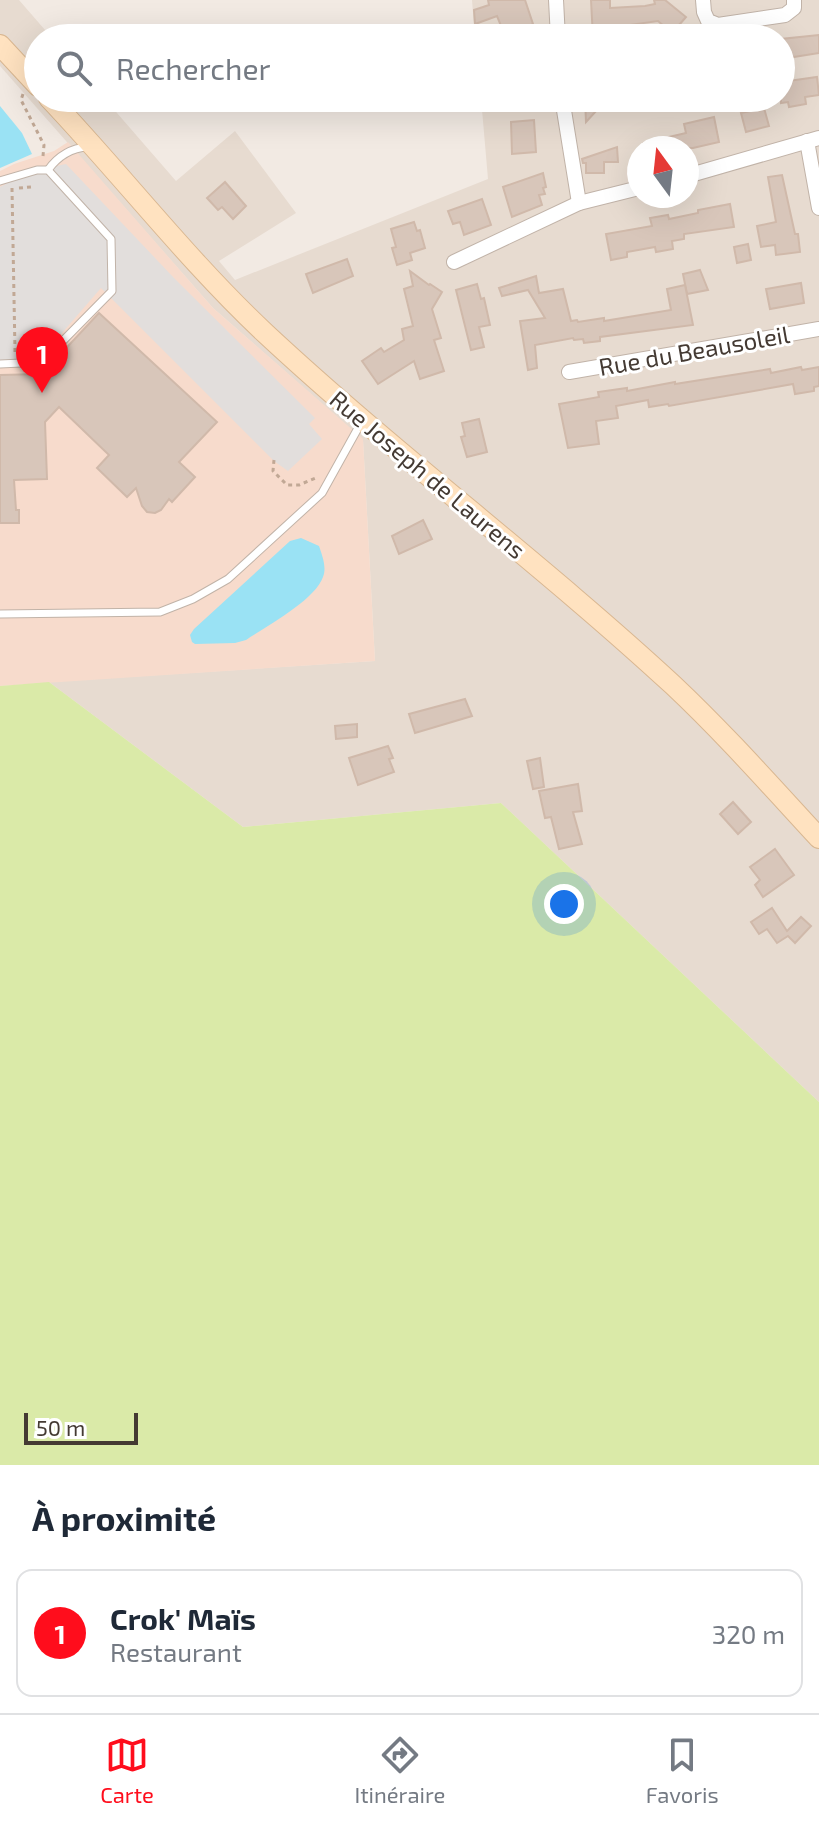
<!DOCTYPE html>
<html lang="fr">
<head>
<meta charset="utf-8">
<style>
	:root { --surface:#fff; --page:#f2f2f3; --text:#1f2937; --muted:#747a83; --line:#e0e1e3; --accent:#ff0d1c }
	body { margin:0; font-family:"Exo 2",sans-serif; background:var(--page); color:var(--text) }
	.compass { position:absolute; left:627px; top:136px; width:72px; height:72px; border-radius:50%; background:var(--surface); box-shadow:0 8px 32px #0002; rotate:345deg }
	.scale { position:absolute; left:24px; bottom:20px; width:114px; box-sizing:border-box; padding-left:8px; border:4px solid #443a33; border-top:0; font-size:22px; line-height:28px; white-space:nowrap; color:#443a33; -webkit-text-stroke:6px #fff; paint-order:stroke }
	.you { position:absolute; left:564px; top:904px; width:28px; height:28px; margin:-20px; border:6px solid #fff; border-radius:50%; background:#1a73e8; box-shadow:0 0 0 12px #1a73e833 }
	.badge { display:grid; place-items:center; width:52px; height:52px; border-radius:50%; background:var(--accent); color:#fff; font-size:26px; font-weight:700 }
	.pin { position:absolute; translate:-50% -66px; filter:drop-shadow(0 2px 4px #0008) }
	.pin::after { content:''; position:absolute; top:42px; width:28px; height:24px; background:inherit; clip-path:polygon(0 0,100% 0,50% 100%) }
	.list { margin:0; padding:0; list-style:none }
	h2 { display:flex; justify-content:space-between; align-items:center; height:104px; margin:0; padding:0 32px; font-size:34px }
	h2 small { font-size:26px; font-weight:400; color:var(--muted) }
	.list li { display:grid; grid-template-columns:52px 1fr auto; gap:24px; align-items:center; box-sizing:border-box; height:128px; margin:0 16px 16px; padding:0 16px; border:2px solid var(--line); border-radius:16px }
	.list b { display:block; font-size:30px; white-space:nowrap }
	.list p { margin:0; font-size:26px; white-space:nowrap; color:var(--muted) }
	.list em { font-size:26px; font-style:normal; color:var(--muted) }
	.icon { flex:none; width:44px; height:44px; fill:none; stroke:currentColor; stroke-width:2; stroke-linecap:round; stroke-linejoin:round }
	.map { position:relative; flex:none; width:819px; height:1465px; overflow:hidden }
	.search { position:absolute; background:var(--surface); box-shadow:0 8px 32px #0002; left:24px; right:24px; top:24px; height:88px; display:flex; align-items:center; gap:20px; box-sizing:border-box; padding:0 28px; border-radius:44px; color:var(--muted); font-size:30px }
	.sheet { height:248px; background:var(--surface) }
	nav { display:flex; justify-content:space-around; align-items:center; box-sizing:border-box; height:112px; border-top:2px solid var(--line); background:var(--surface); font-size:22px; color:var(--muted) }
	nav a { display:grid; justify-items:center; gap:4px }
	nav .on { color:var(--accent) }
	.map>svg:first-child { display:block }
	.residential { fill:#e7dbd0; fill-rule:evenodd }
	.commercial { fill:#f7dbcc }
	.green { fill:#daeaa8 }
	.parking { fill:#e2dedc }
	.water { fill:#9ae2f4 }
	.building { fill:#d8c6ba; stroke:#d0b9aa; stroke-width:2 }
	.lines { fill:none; stroke-linecap:round; stroke-linejoin:round }
	.service-casing { stroke:#c1b3a8; stroke-width:9 }
	.minor-casing { stroke:#c1b3a8; stroke-width:16 }
	.secondary-casing { stroke:#d9b791; stroke-width:22 }
	.path { stroke:#c1a895; stroke-width:3; stroke-dasharray:4 4; stroke-linecap:butt }
	.service { stroke:#fff; stroke-width:7 }
	.minor { stroke:#fff; stroke-width:14 }
	.secondary { stroke:#ffe2c0; stroke-width:20 }
	.labels { text-anchor:middle; dominant-baseline:central; stroke-width:6; stroke-linejoin:round; paint-order:stroke }
	.street-label { font-size:24px; fill:#443a33; stroke:#fff }
</style>
</head>
<body>
<div class="map">
<svg width="819" height="1465" viewBox="0 0 819 1465">
	<rect width="100%" height="100%" fill="#f2eae3"/>
	<path class="residential" d="M0 0H19L52 38H38V98H104L176 181 235 131 296 213 219 261 235 280 488 179 481 98H781V38H475L472 0H819V1102L501 803 243 827 49 682 375 661 363 440 213 308 0 66ZM639 148H687V196H639Z"/>
	<polygon class="commercial" points="68,142 213,308 363,439 375,661 0,686 0,171 14,164 54,151"/>
	<polygon class="green" points="49,682 243,827 501,803 819,1102 819,1465 0,1465 0,686"/>
	<polygon class="parking" points="66,164 174,278 315,418 309,424 322,439 288,471 274,461 101,288 36,363 0,364 0,187 31,171"/>
	<g class="water">
		<polygon points="0,106 22,133 32,154 0,168"/>
		<path d="M301 538 319 546C322 555 327 567 323 577 315 600 267 626 246 640L235 643 195 644 192 642 190 635 194 629 290 541Z"/>
	</g>
	<g class="building">
		<polygon points="488,0 525,0 533,24 527,27 530,38 506,38 497,16 475,24 474,10 489,5"/>
		<polygon points="591,0 610,0 610,8 645,6 655,4 654,0 665,0 686,17 672,33 658,21 622,26 623,38 593,38"/>
		<polygon points="819,35 819,53 781,59 781,39"/>
		<polygon points="817,77 819,95 805,97 806,104 789,107 788,102 781,103 781,82"/>
		<polygon points="585,98 608,98 586,122"/>
		<polygon points="764,108 769,126 746,132 741,113"/>
		<polygon points="714,117 719,142 693,148 643,148 643,143 686,133 684,124"/>
		<polygon points="534,120 536,152 512,154 511,122"/>
		<polygon points="617,147 618,162 604,162 604,173 586,173 586,163 583,163 582,159"/>
		<polygon points="543,173 546,187 543,188 545,194 539,195 542,205 512,217 503,187"/>
		<polygon points="782,175 795,234 798,234 800,252 776,255 775,245 761,247 757,226 776,222 768,177"/>
		<polygon points="225,182 246,206 233,219 222,207 218,210 207,198"/>
		<polygon points="482,199 491,225 464,235 460,222 453,224 448,211"/>
		<polygon points="730,204 734,227 684,234 684,239 672,241 673,249 656,252 655,247 627,252 627,257 611,260 606,234 652,226 650,218 668,215 669,219 698,213 698,210"/>
		<polygon points="414,222 417,231 420,230 425,248 410,253 412,260 397,265 392,248 396,247 391,229"/>
		<polygon points="748,244 751,260 737,263 734,247"/>
		<polygon points="347,259 353,276 313,293 306,274"/>
		<polygon points="700,270 708,290 687,294 683,274"/>
		<polygon points="410,271 429,285 430,284 442,292 432,309 441,338 434,340 444,371 420,379 414,361 378,384 362,361 381,348 384,352 404,340 402,329 413,326 404,289 413,286"/>
		<polygon points="536,276 539,293 563,289 571,321 577,320 578,322 604,318 604,321 671,310 667,289 685,285 693,325 600,337 600,341 584,343 583,339 574,340 573,338 535,345 537,368 528,370 520,321 545,318 528,290 502,296 499,288"/>
		<polygon points="801,283 804,303 770,309 766,289"/>
		<polygon points="477,284 481,299 484,298 490,325 479,327 484,347 471,350 456,290"/>
		<polygon points="99,313 217,422 179,462 195,477 172,502 169,499 161,510 155,513 147,512 142,506 136,488 127,497 97,468 109,455 59,407 45,422 47,479 14,480 16,510 19,510 19,523 0,523 0,375 42,374"/>
		<polygon points="801,367 802,370 819,367 819,386 814,387 814,391 795,394 793,384 669,406 668,404 649,407 648,400 616,406 618,418 596,421 599,444 568,448 559,404 599,397 598,392 627,388 627,391 675,382 675,384 770,369 771,373"/>
		<polygon points="479,419 487,452 467,457 461,437 465,436 462,423"/>
		<polygon points="423,520 432,539 399,554 392,536"/>
		<polygon points="465,699 472,716 415,733 409,714"/>
		<polygon points="357,724 357,737 336,739 335,726"/>
		<polygon points="388,746 393,758 389,759 394,772 358,785 349,758"/>
		<polygon points="540,758 544,787 533,789 527,761"/>
		<polygon points="578,784 582,811 573,812 582,844 559,849 551,817 545,818 539,791"/>
		<polygon points="733,802 751,822 738,834 720,814"/>
		<polygon points="775,849 794,875 763,897 755,885 760,880 750,867"/>
		<polygon points="772,908 787,931 801,917 811,926 795,943 788,936 777,943 767,929 759,934 751,922"/>
	</g>
	<g class="lines">
		<g class="service-casing">
			<g id="service">
				<path d="M48 170C58 156 70 148 88 147"/>
				<polyline points="0,181 37,170 48,170 111,239 112,291 42,362 0,364"/>
				<polyline points="0,614 160,612 193,599 228,579 322,493 362,421"/>
			</g>
		</g>
		<g class="minor-casing">
			<g id="minor">
				<polyline points="556,0 558,38"/>
				<polyline points="703,0 704,12 708,21 718,25 785,15 794,8 794,0"/>
				<polyline points="562,98 579,203"/>
				<polyline points="807,141 819,208"/>
				<polyline points="687,176 819,138"/>
				<polyline points="454,262 579,203 639,188"/>
				<polyline points="569,372 819,329"/>
			</g>
		</g>
		<g class="secondary-casing">
			<g id="secondary">
				<polyline points="0,45 38,86"/>
				<path d="M49 98C122 175 188 261 266 334 397 456 541 563 673 685 724 733 771 786 819 838"/>
			</g>
		</g>
		<g class="path">
			<polyline points="23,94 21,100 44,145 43,156"/>
			<polyline points="12,188 15,352"/>
			<polyline points="19,188 31,187"/>
			<polyline points="274,460 273,471 287,485 299,485 318,477"/>
		</g>
		<use href="#service" class="service"/>
		<use href="#minor" class="minor"/>
		<use href="#secondary" class="secondary"/>
	</g>
	<g class="labels">
		<g class="street-label">
			<text transform="translate(694 350) rotate(-10)">Rue du Beausoleil</text>
			<text transform="translate(428 474) rotate(40)">Rue Joseph de Laurens</text>
		</g>
	</g>
</svg>
<svg class="compass" viewBox="-18 -18 36 36"><path d="M0-13l5 13h-10z" fill="#e53935"/><path d="M0 13l5-13h-10z" fill="#747a83"/></svg>
<div class="scale">50 m</div>
<div class="you"></div>
<div class="pin badge" style="left:42px;top:393px">1</div>
<div class="search"><svg class="icon" aria-label="search" viewBox="0 0 24 24"><circle cx="10" cy="10" r="6"/><path d="M15 15l6 6"/></svg>Rechercher</div>
</div>
<section class="sheet">
<h2>À proximité<small></small></h2>
<ul class="list">
<li><span class="badge">1</span><div><b>Crok' Maïs</b><p>Restaurant</p></div><em>320 m</em></li>
</ul>
</section>
<nav>
<a class="on"><svg class="icon" aria-label="map" viewBox="0 0 24 24"><path d="M3 6l6-2 6 2 6-2v14l-6 2-6-2-6 2zM9 4v14M15 6v14"/></svg>Carte</a>
<a><svg class="icon" aria-label="directions" viewBox="0 0 24 24"><path d="M12 3l9 9-9 9-9-9zM9 14v-3h6M13 9l2 2-2 2"/></svg>Itinéraire</a>
<a><svg class="icon" aria-label="saved" viewBox="0 0 24 24"><path d="M7 4h10v16l-5-4-5 4z"/></svg>Favoris</a>
</nav>
</body>
</html>
